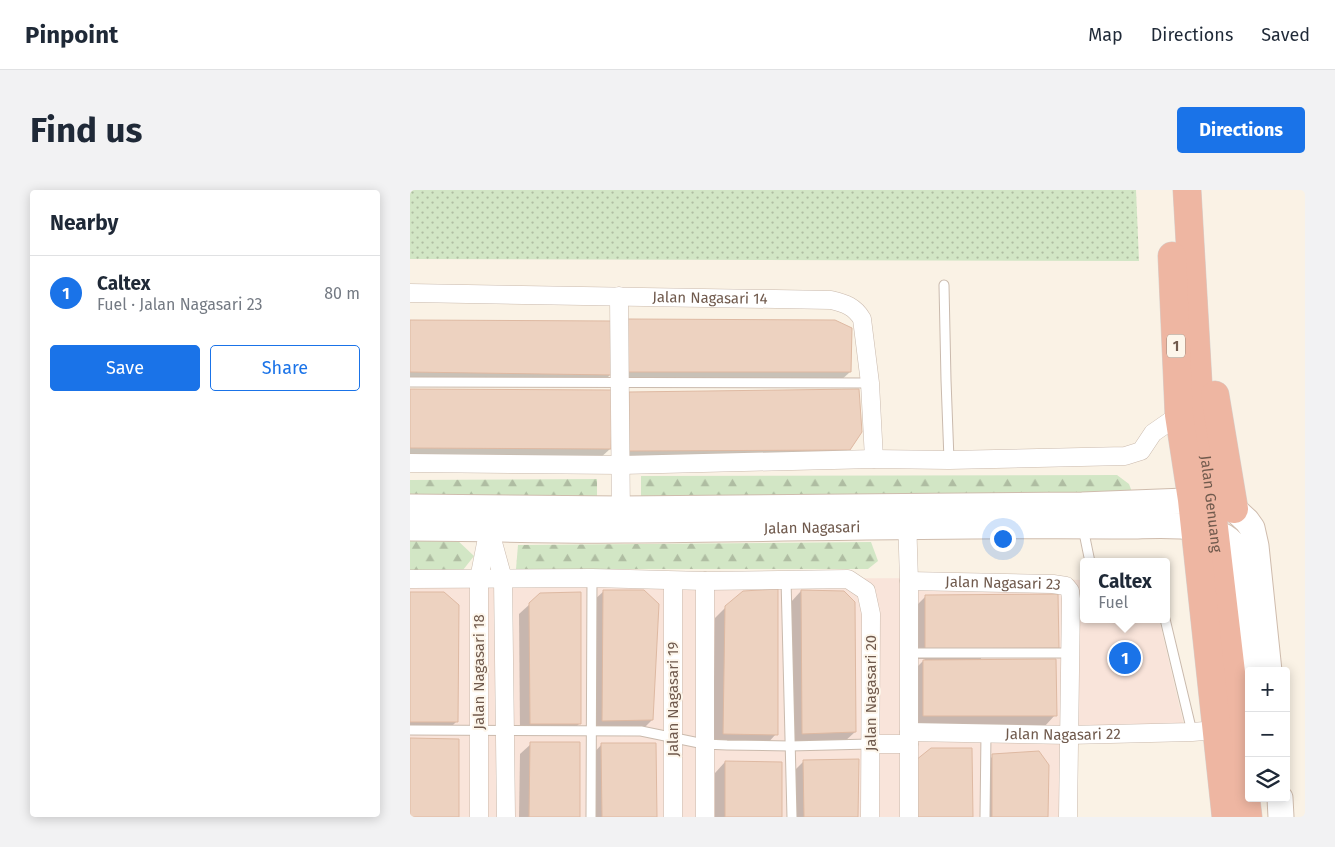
<!DOCTYPE html>
<html lang="en">
<head>
<meta charset="utf-8">
<style>
	:root { --surface:#fff; --page:#f2f2f3; --text:#1f2937; --muted:#747a83; --line:#e0e1e3; --accent:#1a73e8 }
	body { margin:0; font-family:"Fira Sans",sans-serif; background:var(--page); color:var(--text) }
	.controls { position:absolute; right:15px; bottom:15px; display:grid; overflow:hidden; border-radius:5px; box-shadow:0 2px 12px #0003 }
	.controls button { width:45px; height:45px; display:grid; place-items:center; padding:0; border:0; border-bottom:1px solid var(--line); background:var(--surface); color:var(--text); font:25px sans-serif }
	.you { position:absolute; left:592px; top:348px; width:18px; height:18px; margin:-12px; border:4px solid #fff; border-radius:50%; background:#1a73e8; box-shadow:0 0 0 8px #1a73e833 }
	.badge { display:grid; place-items:center; width:32px; height:32px; border-radius:50%; background:var(--accent); color:#fff; font-size:16px; font-weight:700 }
	.pin { position:absolute; translate:-50% -50%; border:2px solid #fff; box-shadow:0 1px 5px #0006 }
	.popup { position:absolute; left:670px; top:368px; width:90px; height:65px; box-sizing:border-box; display:grid; place-content:center; border-radius:5px; background:var(--surface); filter:drop-shadow(0 1px 4px #0005); font-size:16px; white-space:nowrap; color:var(--muted) }
	.popup b { font-size:19px; color:var(--text) }
	.popup::after { content:''; position:absolute; left:50%; top:100%; margin-left:-10px; border:10px solid transparent; border-top-color:var(--surface) }
	.list { margin:0; padding:0; list-style:none }
	h2 { display:flex; justify-content:space-between; align-items:center; height:65px; margin:0; padding:0 20px; font-size:21px }
	h2 small { font-size:16px; font-weight:400; color:var(--muted) }
	.list li { display:grid; grid-template-columns:32px 1fr auto; gap:15px; align-items:center; box-sizing:border-box; height:75px; padding:0 20px; border-top:1px solid var(--line) }
	.list b { display:block; font-size:19px; white-space:nowrap }
	.list p { margin:0; font-size:16px; white-space:nowrap; color:var(--muted) }
	.list em { font-size:16px; font-style:normal; color:var(--muted) }
	.actions { display:flex; gap:10px; padding:15px 20px }
	.actions a { flex:1; padding:11px 0; border:1px solid var(--accent); border-radius:5px; text-align:center; font-size:18px; color:var(--accent) }
	.actions .main { background:var(--accent); color:#fff }
	.icon { flex:none; width:28px; height:28px; fill:none; stroke:currentColor; stroke-width:2; stroke-linecap:round; stroke-linejoin:round }
	.map { position:relative; flex:none; width:895px; height:627px; overflow:hidden; border-radius:5px }
	header { display:flex; align-items:center; gap:30px; box-sizing:border-box; height:70px; padding:0 25px; background:var(--surface); border-bottom:1px solid var(--line) }
	header strong { font-size:24px }
	nav { display:flex; gap:28px; margin-inline-start:auto; font-size:18px }
	.intro { display:flex; align-items:center; justify-content:space-between; box-sizing:border-box; height:120px; padding:0 30px }
	h1 { margin:0; font-size:35px }
	.button { padding:12px 22px; border-radius:5px; background:var(--accent); color:#fff; font-size:18px; font-weight:700 }
	main { display:flex; gap:30px; padding:0 30px }
	aside { flex:1; background:var(--surface); border-radius:5px; box-shadow:0 2px 12px #0003 }
	.map>svg:first-child { display:block }
	.commercial { fill:#f9e4da }
	.grass { fill:url(#grass-dots) }
	.forest { fill:url(#forest-firs) }
	.shadow { fill:#0003 }
	.building { fill:#edd2c0; stroke:#deb9a2 }
	.lines { fill:none; stroke-linecap:round; stroke-linejoin:round }
	.lane-casing { stroke:#cabaad; stroke-width:11 }
	.street-casing { stroke:#cabaad; stroke-width:19 }
	.secondary-casing { stroke:#cfbcad; stroke-width:27 }
	.highway-casing { stroke:#d7d1cd; stroke-width:29 }
	.lane { stroke:#fff; stroke-width:9 }
	.street { stroke:#fff; stroke-width:18 }
	.secondary { stroke:#fff; stroke-width:25 }
	.highway { stroke:#eeb6a2; stroke-width:28 }
	.labels { text-anchor:middle; dominant-baseline:central; stroke-width:4; stroke-linejoin:round; paint-order:stroke }
	.shield { fill:#fdf6eb; stroke:#9a897c; stroke-width:1 }
	.shield-label { font-size:14px; font-weight:bold; fill:#705a4d }
	.street-label { font-size:15px; fill:#705a4d; stroke:#fdf6eb }
</style>
</head>
<body>
<header>
<strong>Pinpoint</strong>
<nav><a>Map</a><a>Directions</a><a>Saved</a></nav>
</header>
<div class="intro"><h1>Find us</h1><a class="button">Directions</a></div>
<main>
<aside>
<h2>Nearby<small></small></h2>
<ul class="list">
<li><span class="badge">1</span><div><b>Caltex</b><p>Fuel · Jalan Nagasari 23</p></div><em>80 m</em></li>
</ul>
<div class="actions"><a class="main">Save</a><a>Share</a></div>
</aside>
<div class="map">
<svg width="895" height="627" viewBox="0 0 895 627">
	<defs>
		<pattern id="grass-dots" width="8" height="8" patternUnits="userSpaceOnUse" patternTransform="scale(1.25)"><rect width="8" height="8" fill="#d2e6c5"/><path d="M2 2h.1M6 6h.1" fill="none" stroke="#afbda2" stroke-width="1.8" stroke-linecap="round"/></pattern>
		<pattern id="forest-firs" width="22" height="20" patternUnits="userSpaceOnUse" patternTransform="scale(1.25)"><rect width="22" height="20" fill="#d2e6c5"/><path d="M5 1l3.5 6h-7zM16 11l3.5 6h-7z" fill="#afbda2"/></pattern>
	</defs>
	<rect width="100%" height="100%" fill="#faf2e5"/>
	<polygon class="commercial" points="588,388 674,390 674,429 749,429 777,548 664,550 664,627 0,627 0,389"/>
	<polygon class="grass" points="0,0 726,0 729,71 0,69"/>
	<g class="forest">
		<polygon points="707,285 719,294 722,302 231,312 231,286"/>
		<polygon points="187,289 187,313 0,313 0,290"/>
		<polygon points="0,348 45,348 64,366 53,380 0,380"/>
		<polygon points="461,352 468,371 458,379 106,379 108,355"/>
	</g>
	<g class="shadow">
		<polygon points="0,131 201,184 190,195 0,192"/>
		<polygon points="207,141 440,182 429,192 207,192"/>
		<polygon points="0,200 200,259 189,269 0,268"/>
		<polygon points="219,203 439,259 428,270 209,271 209,214"/>
		<polygon points="194,401 242,530 232,540 182,541 183,411"/>
		<polygon points="391,401 445,542 434,552 382,554 381,412"/>
		<polygon points="0,403 46,532 36,542 0,542"/>
		<polygon points="515,407 648,457 637,468 571,468 571,471 645,525 635,536 503,536 503,481 515,469 505,469 505,417"/>
		<polygon points="120,414 170,533 159,544 110,544 109,424"/>
		<polygon points="316,417 366,544 356,555 303,554 305,428"/>
		<polygon points="121,554 169,627 109,627 110,564"/>
		<polygon points="192,554 246,627 182,627 182,565"/>
		<polygon points="583,566 637,627 572,627 573,576"/>
		<polygon points="394,571 447,627 384,627 383,582"/>
		<polygon points="315,572 371,627 305,627 305,583"/>
	</g>
	<g class="building">
		<polygon points="217,129 425,130 442,138 441,182 217,182"/>
		<polygon points="0,130 204,131 202,185 0,182"/>
		<polygon points="0,199 203,200 201,259 0,258"/>
		<polygon points="449,199 452,242 440,260 219,261 219,202"/>
		<polygon points="368,399 368,545 313,544 315,416 333,401"/>
		<polygon points="193,400 234,400 249,414 243,530 192,531"/>
		<polygon points="391,400 434,401 445,412 446,542 392,544"/>
		<polygon points="0,402 34,402 49,415 48,532 0,532"/>
		<polygon points="171,402 171,534 120,534 119,413 130,403"/>
		<polygon points="648,404 649,458 515,459 515,405"/>
		<polygon points="646,469 647,526 513,526 513,470"/>
		<polygon points="0,548 49,549 49,627 0,627"/>
		<polygon points="120,552 170,552 170,627 119,627"/>
		<polygon points="191,553 246,553 247,627 192,627"/>
		<polygon points="521,558 562,558 563,627 507,627 506,570"/>
		<polygon points="629,561 639,575 638,627 582,627 582,564"/>
		<polygon points="449,569 448,627 394,627 393,570"/>
		<polygon points="315,571 372,572 372,627 315,627"/>
	</g>
	<g class="lines">
		<g class="lane-casing">
			<g id="lane">
				<polyline points="534,95 536,190 539,270"/>
				<polyline points="0,192 460,193"/>
				<polyline points="673,338 680,372"/>
				<polyline points="376,389 382,627"/>
				<polyline points="755,429 782,542"/>
				<polyline points="499,463 661,463"/>
				<polyline points="0,540 231,541 294,554 317,555 380,556 460,554"/>
				<polyline points="181,627 182,388"/>
				<polyline points="575,627 576,544"/>
			</g>
		</g>
		<g class="street-casing">
			<g id="street">
				<path id="s1" d="M0 103 421 110C435 113 445 117 452 129L460 193 464 269"/>
				<polyline points="209,106 211,330"/>
				<polyline points="0,273 212,275 464,269 539,270 715,266 731,261 743,243 769,225"/>
				<polyline points="497,327 499,391 499,627"/>
				<polyline points="79,328 79,338 93,389 96,627"/>
				<polyline points="0,389 182,388 295,391 438,389 456,401 461,424 460,627"/>
				<polyline points="263,391 263,627"/>
				<path id="s2" d="M499 391 643 394 656 396 660 401 661 409 658 627"/>
				<path id="s3" d="M499 542 659 545 782 542 807 540"/>
				<polyline points="460,554 499,554"/>
				<polyline points="69,627 69,389 78,343"/>
				<polyline points="295,627 295,391"/>
			</g>
		</g>
		<g class="secondary-casing">
			<g id="secondary">
				<polyline points="0,317 211,319 672,315 801,310 824,319 837,331 842,338 846,356 859,481"/>
				<path id="s4" d="M0 338C71 338 143 341 214 340 382 339 550 334 718 336 747 336 812 329 827 360L839 487"/>
				<polyline points="870,608 871,627"/>
			</g>
		</g>
		<g class="highway-casing">
			<g id="highway">
				<path id="s5" d="M777 0 789 210 838 627"/>
				<polyline points="762,66 769,225 782,310 816,627"/>
				<polyline points="805,205 824,319"/>
			</g>
		</g>
		<use href="#lane" class="lane"/>
		<use href="#street" class="street"/>
		<use href="#secondary" class="secondary"/>
		<use href="#highway" class="highway"/>
	</g>
	<g class="labels">
		<rect class="shield" x="757" y="144.5" width="18" height="23" rx="4"/>
		<g class="shield-label">
			<text x="766" y="156">1</text>
		</g>
		<g class="street-label">
			<text stroke="none"><textPath href="#s1" startOffset="300">Jalan Nagasari 14</textPath></text>
			<text stroke="none"><textPath href="#s5" startOffset="315">Jalan Genuang</textPath></text>
			<text stroke="none"><textPath href="#s4" startOffset="402">Jalan Nagasari</textPath></text>
			<text stroke="none"><textPath href="#s2" startOffset="94">Jalan Nagasari 23</textPath></text>
			<text transform="translate(69 482) rotate(-90)">Jalan Nagasari 18</text>
			<text transform="translate(461 503) rotate(-90)">Jalan Nagasari 20</text>
			<text transform="translate(263 509) rotate(-90)">Jalan Nagasari 19</text>
			<text stroke="none"><textPath href="#s3" startOffset="154">Jalan Nagasari 22</textPath></text>
		</g>
	</g>
</svg>
<div class="controls">
<button>+</button>
<button>−</button>
<button><svg class="icon" aria-label="layers" viewBox="0 0 24 24"><path d="M12 4l9 5-9 5-9-5zM3 14l9 5 9-5"/></svg></button>
</div>
<div class="you"></div>
<div class="pin badge" style="left:715px;top:468px">1</div>
<div class="popup"><b>Caltex</b>Fuel</div>
</div>
</main>
</body>
</html>
